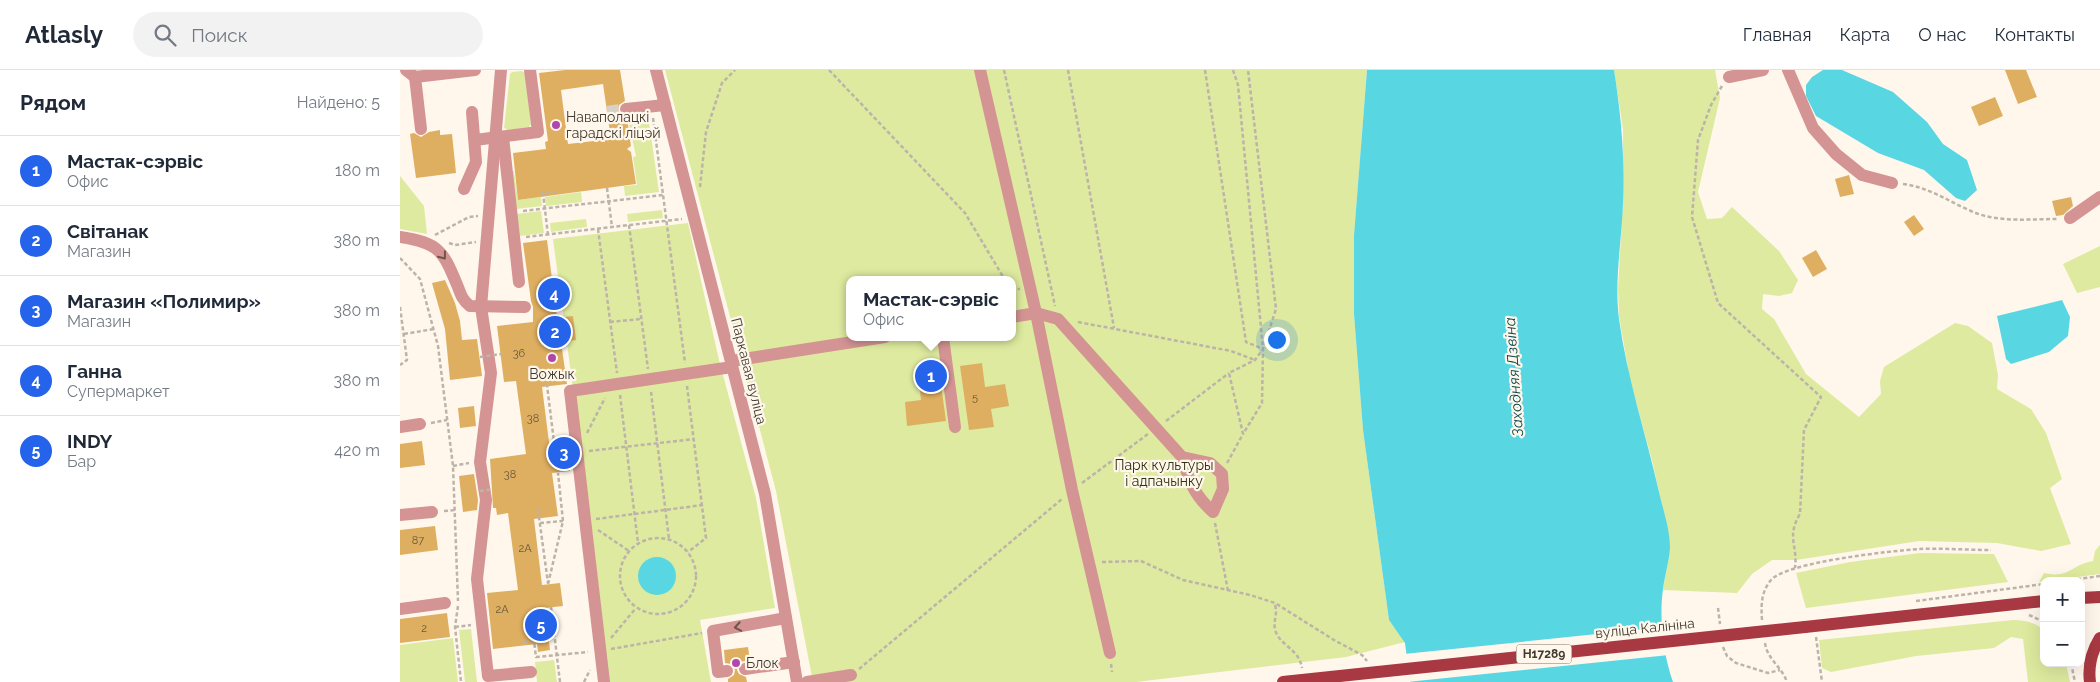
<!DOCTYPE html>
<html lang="ru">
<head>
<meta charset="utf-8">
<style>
	:root { --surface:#fff; --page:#f2f2f3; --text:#1f2937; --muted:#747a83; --line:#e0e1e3; --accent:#2563eb }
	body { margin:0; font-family:Raleway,sans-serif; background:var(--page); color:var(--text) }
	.controls { position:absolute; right:15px; bottom:15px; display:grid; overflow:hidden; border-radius:10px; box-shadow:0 5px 20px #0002 }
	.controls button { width:45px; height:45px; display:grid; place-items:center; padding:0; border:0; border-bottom:1px solid var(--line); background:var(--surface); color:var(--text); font:25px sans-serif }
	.you { position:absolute; left:876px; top:269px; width:18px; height:18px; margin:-12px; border:4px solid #fff; border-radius:50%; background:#1a73e8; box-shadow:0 0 0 8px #1a73e833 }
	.badge { display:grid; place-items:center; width:32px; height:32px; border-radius:50%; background:var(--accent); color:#fff; font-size:16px; font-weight:700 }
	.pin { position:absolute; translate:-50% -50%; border:2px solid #fff; box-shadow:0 1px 5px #0006 }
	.popup { position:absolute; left:446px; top:206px; width:170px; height:65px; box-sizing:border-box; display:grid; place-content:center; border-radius:10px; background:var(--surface); filter:drop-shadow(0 1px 4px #0005); font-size:16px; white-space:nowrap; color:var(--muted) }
	.popup b { font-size:19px; color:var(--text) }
	.popup::after { content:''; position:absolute; left:50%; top:100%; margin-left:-10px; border:10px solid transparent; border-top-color:var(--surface) }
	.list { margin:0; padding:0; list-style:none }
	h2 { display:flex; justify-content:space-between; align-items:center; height:65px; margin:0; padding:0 20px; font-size:21px }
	h2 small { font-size:16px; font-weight:400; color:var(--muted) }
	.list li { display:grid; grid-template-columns:32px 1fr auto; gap:15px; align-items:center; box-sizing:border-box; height:70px; padding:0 20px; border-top:1px solid var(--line) }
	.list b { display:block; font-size:19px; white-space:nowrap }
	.list p { margin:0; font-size:16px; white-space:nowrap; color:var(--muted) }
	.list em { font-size:16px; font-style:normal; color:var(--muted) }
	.icon { flex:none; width:28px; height:28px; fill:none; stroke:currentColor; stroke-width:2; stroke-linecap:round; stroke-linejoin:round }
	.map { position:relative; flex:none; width:1700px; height:612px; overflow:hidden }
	header { display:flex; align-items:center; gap:30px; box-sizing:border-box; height:70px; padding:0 25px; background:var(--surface); border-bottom:1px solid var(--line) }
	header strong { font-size:24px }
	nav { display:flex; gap:28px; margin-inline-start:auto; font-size:18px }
	.search { width:350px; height:45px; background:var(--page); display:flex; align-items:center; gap:12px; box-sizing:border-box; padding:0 18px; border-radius:28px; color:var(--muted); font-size:19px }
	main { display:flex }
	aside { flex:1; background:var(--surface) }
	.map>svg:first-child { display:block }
	.green { fill:#deea9f; fill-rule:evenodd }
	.water { fill:#58d6e2 }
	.pier { fill:#fff7ec }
	.building { fill:#dfaf61; fill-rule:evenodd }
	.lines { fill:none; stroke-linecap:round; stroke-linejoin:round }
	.minor-tunnel { stroke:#d9d1c6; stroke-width:12; stroke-dasharray:12 6; stroke-linecap:butt }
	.path { stroke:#bcb4a9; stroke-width:2.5; stroke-dasharray:4 2.5; stroke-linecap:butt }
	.minor { stroke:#d49494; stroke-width:12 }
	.major { stroke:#a83942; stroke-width:12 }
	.path-bridge { stroke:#bcb4a9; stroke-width:2.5; stroke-dasharray:4 2.5; stroke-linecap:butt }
	.major-bridge { stroke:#a83942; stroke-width:12 }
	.oneway { stroke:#6d554d }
	.poi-dot { fill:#ae48ac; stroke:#fff7ec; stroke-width:2 }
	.labels { text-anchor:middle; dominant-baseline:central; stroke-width:4.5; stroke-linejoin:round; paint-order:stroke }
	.number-label { font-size:11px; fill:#68573c }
	.shield { fill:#fff7ec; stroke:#7a7368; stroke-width:1 }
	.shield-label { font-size:12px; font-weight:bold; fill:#413a2f }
	.poi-label { font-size:14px; fill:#413a2f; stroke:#fff7ec; text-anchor:start }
	.street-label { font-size:14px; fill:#413a2f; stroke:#fff7ec }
	.park-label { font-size:14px; fill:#2d310c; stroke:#fff7ec }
	.water-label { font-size:15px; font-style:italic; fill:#0a454a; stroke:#fff7ec }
</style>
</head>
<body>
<header>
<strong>Atlasly</strong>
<div class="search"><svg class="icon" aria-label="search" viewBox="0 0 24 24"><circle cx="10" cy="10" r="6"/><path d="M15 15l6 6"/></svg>Поиск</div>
<nav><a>Главная</a><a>Карта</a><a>О нас</a><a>Контакты</a></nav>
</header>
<main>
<aside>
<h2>Рядом<small>Найдено: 5</small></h2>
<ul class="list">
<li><span class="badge">1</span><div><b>Мастак-сэрвіс</b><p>Офис</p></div><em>180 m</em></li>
<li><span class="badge">2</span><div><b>Світанак</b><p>Магазин</p></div><em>380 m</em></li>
<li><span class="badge">3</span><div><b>Магазин «Полимир»</b><p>Магазин</p></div><em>380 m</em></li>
<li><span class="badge">4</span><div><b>Ганна</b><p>Супермаркет</p></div><em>380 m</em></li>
<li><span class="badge">5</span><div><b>INDY</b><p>Бар</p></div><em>420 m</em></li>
</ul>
</aside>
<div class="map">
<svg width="1700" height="612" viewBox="0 0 1700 612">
	<rect width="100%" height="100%" fill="#fff7ec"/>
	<g class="green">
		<path d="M265 0H967L954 165V244L963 360 989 550 1005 572 946 587 736 612H413L376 421ZM450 210H612V267H450Z"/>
		<polygon points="1214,0 1315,0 1320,28 1298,122 1307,149 1322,148 1332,137 1379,181 1398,210 1392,223 1379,226 1363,224 1362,239 1374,249 1406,304 1459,347 1481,324 1480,311 1484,297 1555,253 1568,256 1592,273 1598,305 1597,319 1631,339 1646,363 1662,409 1650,418 1671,474 1641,481 1597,473 1519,471 1396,490 1372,490 1352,504 1337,523 1263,520 1270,477 1267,459 1253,394 1230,310 1219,246 1218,219 1223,131 1223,59"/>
		<polygon points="122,1 125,3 131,54 129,57 108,60 104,58 110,4 112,2"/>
		<polygon points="249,52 259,122 225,126 224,116 237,115 233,87 236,86 229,55"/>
		<polygon points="111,101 114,101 118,130 141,127 142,136 116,139"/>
		<polygon points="0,106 24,136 27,164 0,159"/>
		<polygon points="181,122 182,132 146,136 145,127"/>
		<polygon points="262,140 263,148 228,152 227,144"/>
		<polygon points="141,141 144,163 120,166 117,144"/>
		<polygon points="186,149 187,157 151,162 150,153"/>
		<polygon points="288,153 319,290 356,428 375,538 300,550 311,612 209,612 193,468 153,169"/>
		<polygon points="1700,176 1700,217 1677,223 1663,194"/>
		<path d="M1700 475V504L1639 512 1644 503C1670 509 1670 495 1693 491L1695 481Z"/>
		<polygon points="1520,483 1594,484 1608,512 1406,538 1396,503 1450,492"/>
		<path d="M1613 550C1624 550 1635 552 1644 560V593H1666L1670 612H1628L1623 569 1611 567 1594 578 1516 586 1431 602 1422 598 1419 570Z"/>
		<polygon points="71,559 77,612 65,612 59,560"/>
		<polygon points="53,568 58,612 0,612 0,575"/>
		<polygon points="154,590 157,612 137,612 135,592"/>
	</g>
	<g class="water">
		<path d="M967 0H1214C1221 44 1225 87 1223 132 1222 170 1214 210 1219 249 1227 308 1246 364 1259 422 1263 440 1270 459 1270 478 1269 491 1265 505 1263 519 1259 548 1263 584 1273 612H1010L1005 573 989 550 963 360 954 244V165Z"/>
		<polygon points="1423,0 1442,0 1493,22 1527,52 1543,74 1567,90 1577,120 1565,131 1556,128 1524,100 1478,83 1416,46 1406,26 1406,15 1412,7"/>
		<polygon points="1662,230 1670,247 1668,266 1649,282 1611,294 1606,289 1597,246"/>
		<circle cx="257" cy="506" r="19"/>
	</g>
	<polygon class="pier" points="1265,557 1269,585 1007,612 1004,584"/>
	<g class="building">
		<path d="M165 0H220L225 31 219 35 218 40 222 46 227 47 231 76 227 79 231 82 236 114 118 130 113 83 146 79 145 72 148 71 139 3ZM203 14 211 69 168 74 161 20Z"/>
		<polygon points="1605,0 1626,0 1637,27 1618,34"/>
		<polygon points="1595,27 1603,46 1579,56 1571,37"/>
		<polygon points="40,60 40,65 52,64 56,103 16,108 10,64 14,63 21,67 29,62"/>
		<polygon points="1449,105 1454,124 1440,127 1435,109"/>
		<polygon points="1671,127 1673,136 1663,145 1656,146 1652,131"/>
		<polygon points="1514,145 1524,159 1514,166 1504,152"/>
		<polygon points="147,170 157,248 173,246 176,270 161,272 167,314 142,317 150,380 167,378 170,401 152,403 158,446 134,449 142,515 160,513 163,536 145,538 150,580 138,582 137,574 93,579 87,523 118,520 108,443 97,445 96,438 93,438 90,389 126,384 116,311 104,312 97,256 133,252 133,237 131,231 123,173"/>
		<polygon points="1416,180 1427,199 1413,207 1402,188"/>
		<polygon points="45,210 55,233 60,251 62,270 77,269 82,306 50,310 45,259 32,213"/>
		<polygon points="538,293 546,351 507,356 505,332 521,330 517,296"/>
		<polygon points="582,293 585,317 605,314 609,336 591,339 594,357 569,360 560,296"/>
		<polygon points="74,336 76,356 60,358 58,338"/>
		<polygon points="22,371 25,395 0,398 0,374"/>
		<polygon points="74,404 78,430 77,440 63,442 59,406"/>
		<polygon points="35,456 38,480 0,485 0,460"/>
		<polygon points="47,543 50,567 0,573 0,549"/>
		<polygon points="348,577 350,590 340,592 337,600 339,604 346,607 347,612 328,612 328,609 334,605 335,600 331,594 325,593 324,580"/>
	</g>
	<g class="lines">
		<polyline class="minor-tunnel" points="207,42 226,39"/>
		<g class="path">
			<polyline points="429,0 565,143 605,210"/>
			<polyline points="604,0 655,236"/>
			<polyline points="668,0 714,258"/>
			<polyline points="805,0 846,272 863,279"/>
			<polyline points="833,0 838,15 863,279 862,333 843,364"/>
			<path d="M1322 16 1311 35 1298 70 1292 147 1318 233 1421 327 1404 360 1400 444C1386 467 1398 476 1395 498"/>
			<polyline points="253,48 285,293"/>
			<path d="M1503 114C1528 117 1548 131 1571 141 1597 153 1630 149 1658 149"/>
			<polyline points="300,117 306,62 322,13 335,0"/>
			<polyline points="207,118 212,157"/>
			<polyline points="123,141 263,125"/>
			<polyline points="229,155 248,299"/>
			<polyline points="198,159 217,303"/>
			<polyline points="35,165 69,147 78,146"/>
			<polyline points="148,165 143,123 155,122"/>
			<polyline points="126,167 282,149"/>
			<polyline points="49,173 55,175 76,172"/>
			<polyline points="0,188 20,209 38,276 53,396 58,531"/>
			<polyline points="612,217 614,219 620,219"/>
			<polyline points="0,237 7,290 0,295"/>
			<polyline points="210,252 241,249"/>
			<polyline points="678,252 831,281 855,290"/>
			<polyline points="4,264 34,259"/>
			<polyline points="146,307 155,380"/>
			<polyline points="287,316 306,468 288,482"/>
			<polyline points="251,322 269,469"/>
			<polyline points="220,325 238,473"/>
			<polyline points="766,351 829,303"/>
			<polyline points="31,353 47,350"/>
			<polyline points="187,363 205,328"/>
			<polyline points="189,381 294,369"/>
			<polyline points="827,393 843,364 829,303 855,290 863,279 876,239 848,0"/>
			<polyline points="53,396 69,393"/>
			<polyline points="682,413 748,364"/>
			<polyline points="138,440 148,513"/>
			<polyline points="44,441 56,440"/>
			<polyline points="196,449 303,435"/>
			<polyline points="140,453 163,451"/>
			<polyline points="815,453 828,521"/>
			<polyline points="198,460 229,481"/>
			<circle cx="258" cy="506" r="38"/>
			<polyline points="702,492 741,491 783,510 850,525 875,533 934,570 962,585 967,591"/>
			<polyline points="1664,511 1700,506"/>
			<polyline points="148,514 163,451 158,403"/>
			<polyline points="1516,531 1644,514"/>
			<path d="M875 535C878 544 873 551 875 559 878 575 899 578 902 598"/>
			<polyline points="58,536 55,557 61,612"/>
			<polyline points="151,537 160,612"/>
			<polyline points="1318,538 1320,554"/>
			<polyline points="1629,545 1644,552"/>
			<path d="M1362 550C1361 535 1361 522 1371 510 1387 492 1491 481 1519 479 1542 478 1567 480 1591 480"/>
			<polyline points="55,557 71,555"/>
			<polyline points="1416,567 1422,612"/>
			<polyline points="211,568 236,538"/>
			<polyline points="124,572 134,571 136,587 188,582"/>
			<path d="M1365 573C1367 589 1382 597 1387 612"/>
			<polyline points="1323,577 1327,586 1336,593 1368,603 1380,600"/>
			<polyline points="211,579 302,563"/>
			<polyline points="1671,593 1675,612"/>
			<polyline points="711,594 712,602"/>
			<polyline points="459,599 662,429"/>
			<polyline points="184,612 190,600"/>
		</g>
		<g class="minor">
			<polyline points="6,0 15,7 75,0"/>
			<polyline points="101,0 81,237 91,303 80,392 86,430 77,509 88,606 131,602"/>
			<polyline points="256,0 365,424 397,612"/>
			<polyline points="580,0 636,243 672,420 710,583"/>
			<polyline points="1388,0 1413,58 1436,84 1462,105 1492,113"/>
			<polyline points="15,7 21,59"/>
			<polyline points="1329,7 1363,0"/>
			<polyline points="226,39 265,35"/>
			<polyline points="103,67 119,212"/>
			<polyline points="75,70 138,62 130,0"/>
			<polyline points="64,119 76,92 72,42"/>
			<polyline points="1670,148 1700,127"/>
			<path d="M0 167C40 173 43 181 58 217 61 225 63 231 70 236L125 237"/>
			<path d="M612 247 636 243 658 249 782 387C789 411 794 425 813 442L823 419 822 404 810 393 782 387"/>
			<polyline points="543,267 555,357"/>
			<polyline points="331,291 485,267"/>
			<polyline points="0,357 20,354"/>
			<polyline points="0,445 32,442"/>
			<polyline points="0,539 45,533"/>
			<polyline points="345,599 394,592"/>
			<polyline points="327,601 318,602 313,561 386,548"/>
			<polyline points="204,612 170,321 332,297"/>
			<polyline points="407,612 451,605"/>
		</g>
		<g class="major">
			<polyline points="1681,528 1700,527"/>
			<polyline points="1405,557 1644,531"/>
			<path d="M1690 612C1688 597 1692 581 1700 568"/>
		</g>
		<g class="path-bridge">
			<polyline points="80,287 101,284"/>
			<polyline points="80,421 94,419"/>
		</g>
		<polyline class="major-bridge" points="883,612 1405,557"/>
	</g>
	<defs><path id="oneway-chevron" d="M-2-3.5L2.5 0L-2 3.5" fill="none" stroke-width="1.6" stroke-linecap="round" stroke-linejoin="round" transform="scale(1.25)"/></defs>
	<g class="oneway">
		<use href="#oneway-chevron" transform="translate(43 186) rotate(52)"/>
		<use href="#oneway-chevron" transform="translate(338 557) rotate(170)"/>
	</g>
	<g class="poi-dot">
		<circle cx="156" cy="55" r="5"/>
		<circle cx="152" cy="288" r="5"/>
		<circle cx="336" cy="593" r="5"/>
	</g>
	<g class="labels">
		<g class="number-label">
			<text x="119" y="283">36</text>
			<text x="575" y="327">5</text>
			<text x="133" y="348">38</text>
			<text x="110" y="404">38</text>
			<text x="18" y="470">87</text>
			<text x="125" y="478">2А</text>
			<text x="102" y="539">2А</text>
			<text x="24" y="558">2</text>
		</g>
		<rect class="shield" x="1116.5" y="574.5" width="55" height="19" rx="4"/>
		<g class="shield-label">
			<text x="1144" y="584">Н17289</text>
		</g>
		<g class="poi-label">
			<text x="166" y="47">Наваполацкі<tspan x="166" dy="16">гарадскі ліцэй</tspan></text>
			<text x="152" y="304" text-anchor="middle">Вожык</text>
			<text x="346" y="593">Блок</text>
		</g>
		<g class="street-label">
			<text transform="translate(349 301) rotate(76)">Паркавая вуліца</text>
			<text transform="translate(1245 558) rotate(-6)">вуліца Калініна</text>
		</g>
		<g class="park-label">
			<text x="764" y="395">Парк культуры<tspan x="764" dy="16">і адпачынку</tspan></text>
		</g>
		<g class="water-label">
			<text transform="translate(1114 307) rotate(-94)">Заходняя Дзвіна</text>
		</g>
	</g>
</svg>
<div class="controls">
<button>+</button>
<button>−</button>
</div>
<div class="you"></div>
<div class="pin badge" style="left:531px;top:306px">1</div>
<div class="popup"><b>Мастак-сэрвіс</b>Офис</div>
<div class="pin badge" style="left:155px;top:262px">2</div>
<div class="pin badge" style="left:164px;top:383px">3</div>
<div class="pin badge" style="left:154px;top:224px">4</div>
<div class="pin badge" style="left:141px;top:555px">5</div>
</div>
</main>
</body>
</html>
